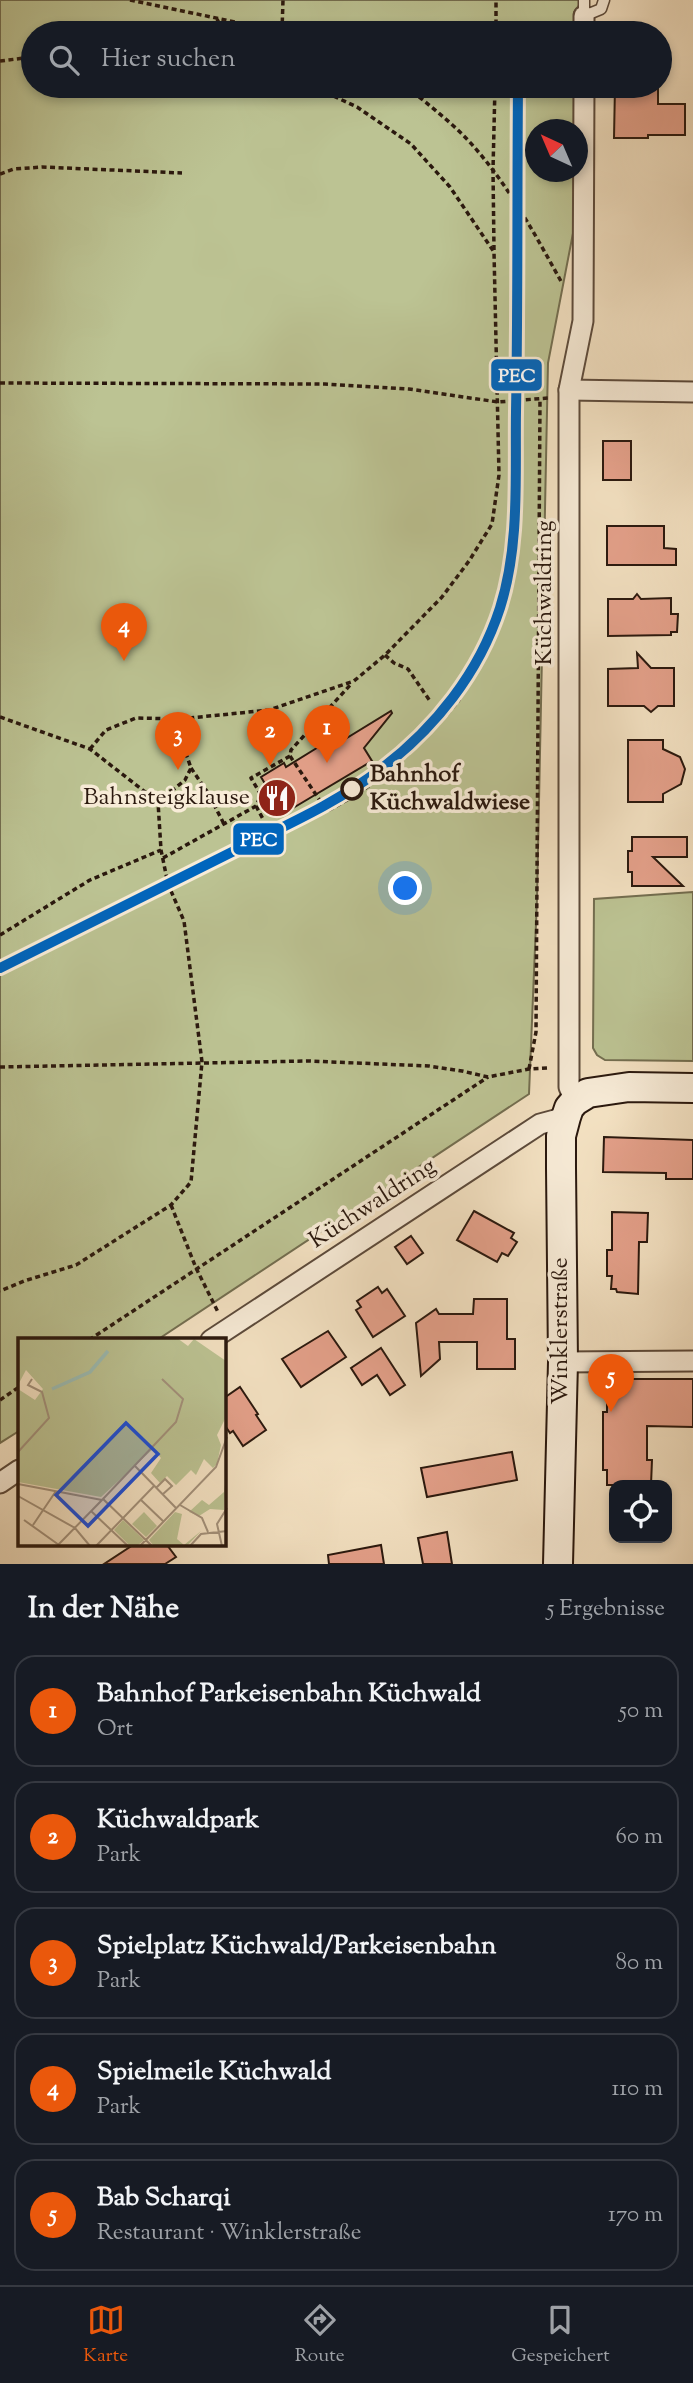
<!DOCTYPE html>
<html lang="de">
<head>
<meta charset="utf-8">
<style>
	:root { --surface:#171b24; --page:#20242c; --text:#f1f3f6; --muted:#9ea1a6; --line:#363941; --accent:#ea580c }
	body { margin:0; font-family:"Sorts Mill Goudy",serif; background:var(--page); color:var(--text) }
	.controls { position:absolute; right:21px; bottom:21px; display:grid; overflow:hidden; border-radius:14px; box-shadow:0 4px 10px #0003 }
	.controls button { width:63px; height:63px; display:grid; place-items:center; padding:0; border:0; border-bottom:2px solid var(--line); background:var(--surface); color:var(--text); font:35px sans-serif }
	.compass { position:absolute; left:525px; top:119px; width:63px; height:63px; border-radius:50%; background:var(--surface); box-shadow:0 4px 10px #0003; rotate:316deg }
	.you { position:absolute; left:406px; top:889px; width:24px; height:24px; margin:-18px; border:5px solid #fff; border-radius:50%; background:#1a73e8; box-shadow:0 0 0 10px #1a73e833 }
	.badge { display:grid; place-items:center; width:46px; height:46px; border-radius:50%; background:var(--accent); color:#fff; font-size:23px; font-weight:700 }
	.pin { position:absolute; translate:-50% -58px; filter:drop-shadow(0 2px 4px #0008) }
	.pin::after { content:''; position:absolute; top:37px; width:24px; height:21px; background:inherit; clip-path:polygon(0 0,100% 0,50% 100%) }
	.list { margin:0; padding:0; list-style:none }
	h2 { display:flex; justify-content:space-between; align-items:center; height:91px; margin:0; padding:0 28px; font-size:30px }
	h2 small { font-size:23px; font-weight:400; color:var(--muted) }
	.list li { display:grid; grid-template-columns:46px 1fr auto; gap:21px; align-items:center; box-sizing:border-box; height:112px; margin:0 14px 14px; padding:0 14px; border:2px solid var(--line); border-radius:21px }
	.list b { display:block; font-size:26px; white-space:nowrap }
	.list p { margin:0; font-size:23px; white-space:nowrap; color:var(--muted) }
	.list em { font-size:23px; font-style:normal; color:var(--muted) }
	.icon { flex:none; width:38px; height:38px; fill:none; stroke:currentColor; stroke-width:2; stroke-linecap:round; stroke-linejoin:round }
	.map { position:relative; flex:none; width:693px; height:1564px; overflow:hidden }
	.search { position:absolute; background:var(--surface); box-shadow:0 4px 10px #0003; left:21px; right:21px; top:21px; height:77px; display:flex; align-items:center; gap:18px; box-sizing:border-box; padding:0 24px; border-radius:38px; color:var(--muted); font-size:26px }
	.sheet { height:721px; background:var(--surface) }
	nav { display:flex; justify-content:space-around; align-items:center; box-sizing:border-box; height:98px; border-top:2px solid var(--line); background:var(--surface); font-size:19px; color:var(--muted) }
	nav a { display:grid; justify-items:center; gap:4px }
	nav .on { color:var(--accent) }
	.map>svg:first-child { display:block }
	.green { fill:#bcc393; stroke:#736e50; stroke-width:2 }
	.building { fill:#e5a18b; stroke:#2a180e; stroke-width:2 }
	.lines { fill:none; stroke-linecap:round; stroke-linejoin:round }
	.service-casing { stroke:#5c4a3b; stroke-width:13 }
	.minor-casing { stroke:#5c4a3b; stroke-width:23 }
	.secondary-casing { stroke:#2a180e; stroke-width:32 }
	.path { stroke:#2a180e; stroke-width:3.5; stroke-dasharray:5 3.5; stroke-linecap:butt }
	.service { stroke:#f8ecd8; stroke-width:10 }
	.minor { stroke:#f8ecd8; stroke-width:19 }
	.secondary { stroke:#f8ecd8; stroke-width:28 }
	.rail-1-casing { stroke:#f8ecd8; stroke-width:16 }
	.rail-1 { stroke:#0065bd; stroke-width:10 }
	.stop-dot { fill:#f8ecd8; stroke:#2a180e; stroke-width:3.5 }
	.labels { text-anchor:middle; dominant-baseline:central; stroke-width:7; stroke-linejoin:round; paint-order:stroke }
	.street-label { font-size:24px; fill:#2a180e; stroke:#f8ecd8 }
	.stop-label { font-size:24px; font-weight:bold; fill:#2a180e; stroke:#f8ecd8; text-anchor:start }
	.poi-label { font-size:24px; fill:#2a180e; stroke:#f8ecd8; text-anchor:end }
	.inset-river { fill:none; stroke:#9cbdb4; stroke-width:3.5 }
	.inset-road { fill:none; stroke:#a3917b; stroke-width:2 }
	.view { fill:#1d4ed8; fill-opacity:0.15; stroke:#1d4ed8; stroke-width:3.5 }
	.inset-edge { fill:none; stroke:#2a180e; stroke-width:3.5 }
	.line-badge { stroke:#f8ecd8; stroke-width:2.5 }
	.badge-label { font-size:19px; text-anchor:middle; font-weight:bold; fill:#fff }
</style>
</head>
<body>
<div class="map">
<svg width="693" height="1564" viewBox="0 0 693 1564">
	<rect width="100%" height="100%" fill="#f4e2c3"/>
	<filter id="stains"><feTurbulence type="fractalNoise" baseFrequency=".00286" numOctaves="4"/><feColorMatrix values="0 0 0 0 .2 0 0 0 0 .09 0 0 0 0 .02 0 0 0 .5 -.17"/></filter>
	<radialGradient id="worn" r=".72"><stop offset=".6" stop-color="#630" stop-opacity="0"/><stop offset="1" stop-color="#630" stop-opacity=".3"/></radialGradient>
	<g class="green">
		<polygon points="0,0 583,0 574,12 574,33 33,33 33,86 574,86 574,129 536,130 536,172 574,172 574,228 548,363 537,899 529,1094 157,1340 19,1340 19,1431 0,1443"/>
		<polygon points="693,892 693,1061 605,1060 597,1055 593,1048 594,899"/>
	</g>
	<g class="building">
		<polygon points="615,86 658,86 658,104 685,104 685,135 648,135 648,138 614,138"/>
		<rect x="603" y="441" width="28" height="39"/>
		<polygon points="607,526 664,526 664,548 676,549 676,565 607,565"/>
		<polygon points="637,594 641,599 671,598 671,614 678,614 677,632 671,632 671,635 608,636 608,599 633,599"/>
		<polygon points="637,653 651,668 674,668 674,706 658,706 651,712 644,706 608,706 608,669 638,668"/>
		<polygon points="391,711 392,713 364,748 372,761 283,814 261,777 284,763 286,767 320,746 324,752"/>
		<polygon points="628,740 663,740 663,749 680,757 685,769 681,784 663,794 663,802 628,802"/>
		<polygon points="632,837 687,837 687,857 653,857 683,886 632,886 632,872 628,872 628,851 632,851"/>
		<polygon points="604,1137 693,1140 693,1179 666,1179 666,1173 603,1172"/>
		<polygon points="474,1211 514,1233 511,1238 517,1242 508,1256 502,1253 497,1262 457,1240"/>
		<polygon points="612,1212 648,1213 647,1242 639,1242 638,1294 617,1292 616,1289 611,1289 612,1276 607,1276 607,1250 612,1250"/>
		<polygon points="411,1236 423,1253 407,1264 395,1247"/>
		<polygon points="378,1287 382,1293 387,1289 405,1316 373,1337 356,1310 361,1307 357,1301"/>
		<polygon points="474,1299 507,1299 507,1339 515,1339 515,1369 477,1369 477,1342 439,1342 440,1359 421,1376 416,1323 436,1309 439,1314 473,1314"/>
		<polygon points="328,1331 346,1357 301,1387 282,1359"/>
		<polygon points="381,1348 405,1385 390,1395 377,1375 362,1385 351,1368"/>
		<polygon points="614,1379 693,1379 693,1427 647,1426 647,1460 652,1460 651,1485 607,1485 607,1470 603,1470 603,1412 607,1412 607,1385"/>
		<polygon points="240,1387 258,1414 256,1415 266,1430 243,1446 233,1431 230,1433 224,1424 224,1398"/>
		<polygon points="512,1452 517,1480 427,1497 421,1468"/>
		<polygon points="447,1532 452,1564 423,1564 418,1538"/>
		<polygon points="133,1545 167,1545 176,1557 165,1564 104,1564"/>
		<polygon points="381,1545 384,1564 329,1564 328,1555"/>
	</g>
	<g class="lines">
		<g class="service-casing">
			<polyline id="service" points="584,0 584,16 601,9 604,0"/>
		</g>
		<g class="minor-casing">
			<g id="minor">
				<polyline points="584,33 584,16"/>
				<polyline points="569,390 693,392"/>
				<polyline points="575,1101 569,1087 569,390 583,321 584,86"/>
				<polyline points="211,1340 540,1124 566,1117"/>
				<polyline points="563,1362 693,1361"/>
				<polyline points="0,1483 19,1470"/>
			</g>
		</g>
		<g class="secondary-casing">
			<polyline id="secondary" points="558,1564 563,1362 561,1168 561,1136 566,1117 569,1108 575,1101 588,1093 629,1087 693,1088"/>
		</g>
		<g class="path">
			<polyline points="130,0 288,33"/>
			<polyline points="217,19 224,33"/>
			<polyline points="282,31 283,0"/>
			<polyline points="496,33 496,0"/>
			<polyline points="0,61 33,57"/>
			<path d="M406 86C425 102 446 118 463 135 505 178 533 231 562 283"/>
			<polyline points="0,174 14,169 42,167 182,173"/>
			<polyline points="494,250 493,170 495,86"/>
			<polyline points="0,383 325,384 409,389 498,402 548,398"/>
			<polyline points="385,655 394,663 408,669 430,701"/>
			<polyline points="0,717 90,749 158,802 161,850 168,884 184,921 202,1062 191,1182 171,1205 76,1265 24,1281 0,1291"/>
			<polyline points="90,749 106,730 136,718 180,719 269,710 354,681 385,655 442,597 469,561 492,524 499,475 494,252 450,187 411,144 357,107 312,86"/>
			<path d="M290 756 327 811C380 784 421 746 459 700L451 693 448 695"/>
			<polyline points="191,768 208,793 224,824"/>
			<polyline points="261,795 251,778 290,756 291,750 352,683"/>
			<polyline points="261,795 269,796 274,806 261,815"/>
			<polyline points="158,802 185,780 191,768 178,731 180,720"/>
			<polyline points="256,806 263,819"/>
			<polyline points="163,858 256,806 261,795"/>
			<polyline points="0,935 90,880 161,850"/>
			<polyline points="0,1067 308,1061 429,1066 462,1071 488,1077 529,1069 549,1068"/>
			<polyline points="529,1069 536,1032 540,399"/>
			<polyline points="171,1205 196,1268 218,1312"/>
			<polyline points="89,1340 488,1077"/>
			<polyline points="0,1400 19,1387"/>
		</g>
		<use href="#service" class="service"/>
		<use href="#minor" class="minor"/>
		<use href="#secondary" class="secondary"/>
		<g class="rail-1-casing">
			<path id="rail-1" d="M0 968C78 929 156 890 234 851 284 826 337 803 381 769 435 728 479 673 500 608 520 545 515 476 516 412 518 303 517 195 518 86"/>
		</g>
		<use href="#rail-1" class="rail-1"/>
	</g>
	<defs>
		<g id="restaurant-disc" transform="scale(2.0125)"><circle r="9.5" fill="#8f2418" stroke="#f8ecd8"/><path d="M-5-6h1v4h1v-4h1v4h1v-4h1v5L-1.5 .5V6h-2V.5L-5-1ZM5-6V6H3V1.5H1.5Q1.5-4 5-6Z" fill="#fff"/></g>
	</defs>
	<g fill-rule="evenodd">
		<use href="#restaurant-disc" x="277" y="798"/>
	</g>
	<circle class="stop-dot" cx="352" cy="789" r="10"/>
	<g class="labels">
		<g class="street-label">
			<text transform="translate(545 593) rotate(-90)">Küchwaldring</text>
			<text transform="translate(373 1204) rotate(-33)">Küchwaldring</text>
			<text transform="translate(561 1331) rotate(-90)">Winklerstraße</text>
		</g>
		<g class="stop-label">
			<text x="370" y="775">Bahnhof<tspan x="370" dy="28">Küchwaldwiese</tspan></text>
		</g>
		<g class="poi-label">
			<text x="250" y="798">Bahnsteigklause</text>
		</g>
	</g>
	<g transform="translate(18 1338)">
		<rect width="208" height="208" fill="#f4e2c3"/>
		<path d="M0 0H159L170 8 176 1 208 23V79L199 97 203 107 199 126 195 130 186 121 178 137 173 132 158 147 149 138 142 145 133 135 143 120 135 111 83 159 0 144V51L17 62 25 51 8 32 0 47ZM208 138 206 172 192 171 181 178 171 174 184 162 191 167 206 154ZM126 174 139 188 128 199 114 186ZM157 174 164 176 159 201 166 207 183 193 169 208H136L131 202ZM105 182 126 202 119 208H112L96 192Z" fill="#bcc393"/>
		<path class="inset-river" d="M34 51 72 34 90 13"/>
		<path class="inset-road" d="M0 114 31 80 24 54 10 47 14 41M117 128 158 170M0 146 84 162M138 150 147 141 154 148 145 156M0 158 57 190 72 208M85 161 158 84 165 61 144 41M123 162 146 184M162 167 184 180 190 194M73 173 110 208M6 182 41 207M15 187 38 153M39 208 85 161 134 208M78 208 136 148M122 208 198 129 209 99M172 208 183 196 209 193M204 208 199 186 209 170"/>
		<path class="view" d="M108 85 140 116 70 188 38 157Z"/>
		<rect width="208" height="208" class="inset-edge"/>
	</g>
	<g class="line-badge">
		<rect x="490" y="358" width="53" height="34" rx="7" fill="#0065bd"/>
		<rect x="232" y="822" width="53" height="34" rx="7" fill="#0065bd"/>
	</g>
	<g class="badge-label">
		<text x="517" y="382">PEC</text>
		<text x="259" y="846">PEC</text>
	</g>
	<rect width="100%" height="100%" filter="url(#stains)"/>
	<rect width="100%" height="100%" fill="url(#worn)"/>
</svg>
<div class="controls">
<button><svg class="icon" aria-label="locate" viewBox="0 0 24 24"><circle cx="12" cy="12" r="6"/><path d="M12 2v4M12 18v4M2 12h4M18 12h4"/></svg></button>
</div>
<svg class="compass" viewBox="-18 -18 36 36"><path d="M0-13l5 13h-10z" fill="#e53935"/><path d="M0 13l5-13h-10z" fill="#9ea1a6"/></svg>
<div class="you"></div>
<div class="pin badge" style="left:327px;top:763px">1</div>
<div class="pin badge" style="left:270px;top:766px">2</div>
<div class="pin badge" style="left:178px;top:770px">3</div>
<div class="pin badge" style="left:124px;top:661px">4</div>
<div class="pin badge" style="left:611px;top:1412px">5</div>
<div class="search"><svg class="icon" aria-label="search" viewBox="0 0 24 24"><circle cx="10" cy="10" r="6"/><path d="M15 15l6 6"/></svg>Hier suchen</div>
</div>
<section class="sheet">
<h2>In der Nähe<small>5 Ergebnisse</small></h2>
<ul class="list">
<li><span class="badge">1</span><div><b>Bahnhof Parkeisenbahn Küchwald</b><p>Ort</p></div><em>50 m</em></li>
<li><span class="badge">2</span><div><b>Küchwaldpark</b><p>Park</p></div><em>60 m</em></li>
<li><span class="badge">3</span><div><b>Spielplatz Küchwald/Parkeisenbahn</b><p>Park</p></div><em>80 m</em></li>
<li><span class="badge">4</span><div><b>Spielmeile Küchwald</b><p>Park</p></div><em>110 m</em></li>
<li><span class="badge">5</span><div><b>Bab Scharqi</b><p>Restaurant · Winklerstraße</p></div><em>170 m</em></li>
</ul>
</section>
<nav>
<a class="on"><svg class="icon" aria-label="map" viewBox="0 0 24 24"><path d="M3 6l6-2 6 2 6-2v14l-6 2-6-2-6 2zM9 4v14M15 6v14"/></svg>Karte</a>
<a><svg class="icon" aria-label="directions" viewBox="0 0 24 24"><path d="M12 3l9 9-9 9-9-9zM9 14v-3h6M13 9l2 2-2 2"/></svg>Route</a>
<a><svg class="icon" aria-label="saved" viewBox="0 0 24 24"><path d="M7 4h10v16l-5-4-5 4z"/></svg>Gespeichert</a>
</nav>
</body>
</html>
